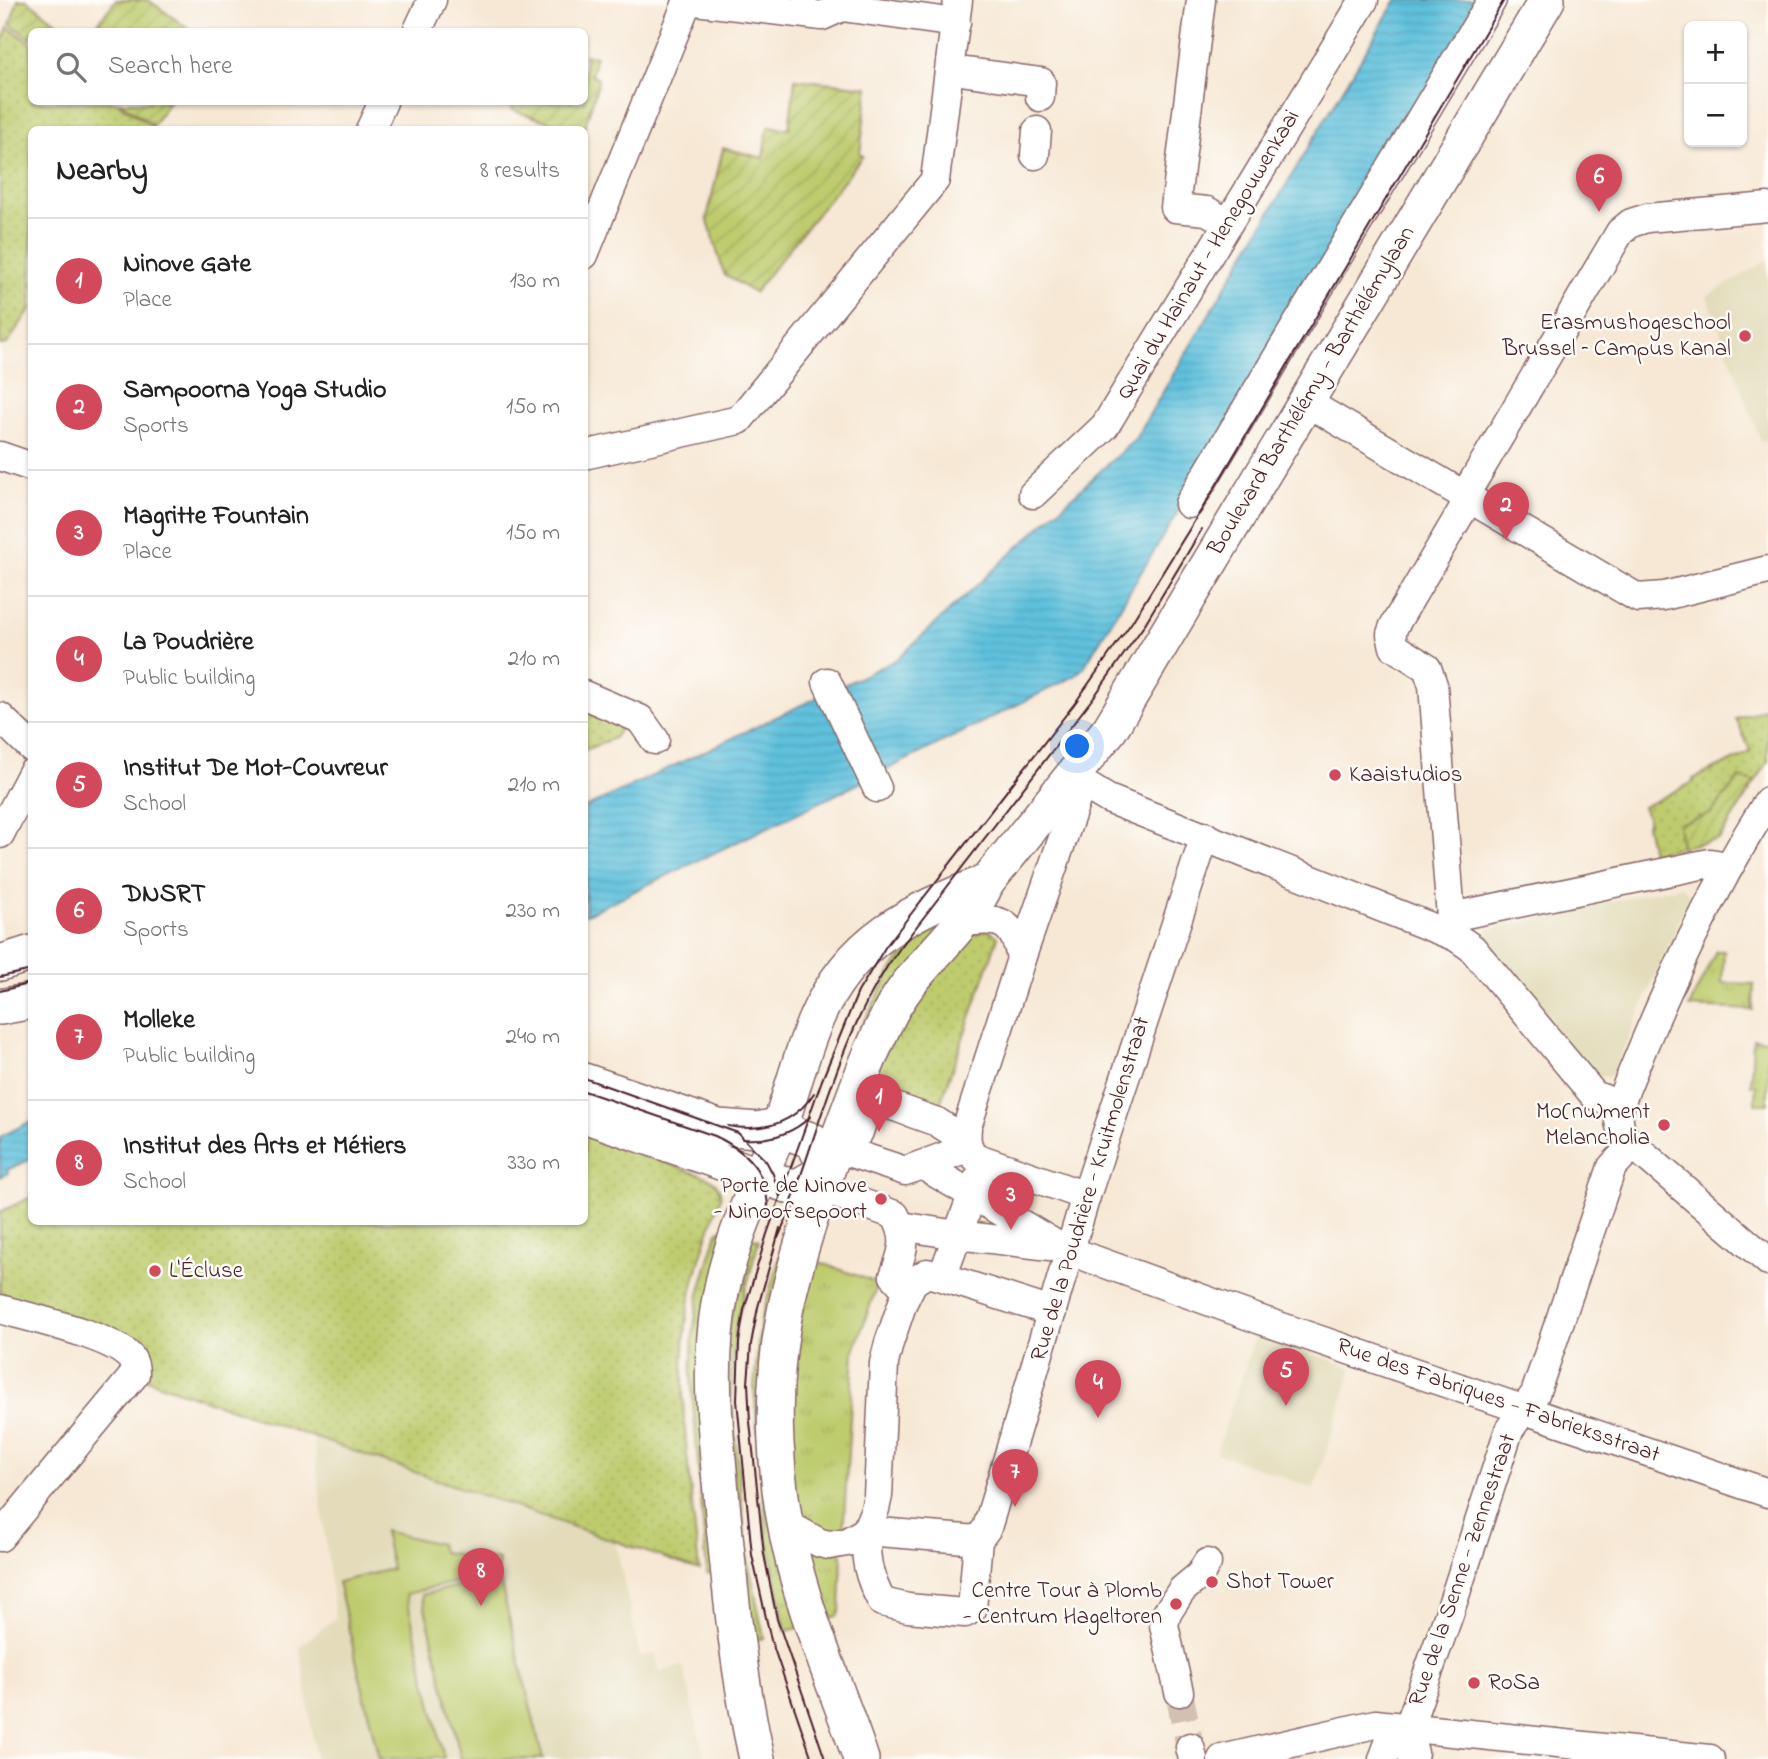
<!DOCTYPE html>
<html lang="en">
<head>
<meta charset="utf-8">
<style>
	:root { --surface:#fff; --page:#f6f6f6; --text:#222; --muted:#767676; --line:#e0e0e0; --accent:#d1495b }
	body { margin:0; font-family:"Indie Flower",sans-serif; background:var(--page); color:var(--text) }
	.controls { position:absolute; right:21px; top:21px; display:grid; overflow:hidden; border-radius:10px; box-shadow:0 2px 5px #0004 }
	.controls button { width:63px; height:63px; display:grid; place-items:center; padding:0; border:0; border-bottom:2px solid var(--line); background:var(--surface); color:var(--text); font:35px sans-serif }
	.you { position:absolute; left:1078px; top:747px; width:24px; height:24px; margin:-18px; border:5px solid #fff; border-radius:50%; background:#1a73e8; box-shadow:0 0 0 10px #1a73e833 }
	.badge { display:grid; place-items:center; width:46px; height:46px; border-radius:50%; background:var(--accent); color:#fff; font-size:23px; font-weight:700 }
	.pin { position:absolute; translate:-50% -58px; filter:drop-shadow(0 2px 4px #0008) }
	.pin::after { content:''; position:absolute; top:37px; width:24px; height:21px; background:inherit; clip-path:polygon(0 0,100% 0,50% 100%) }
	.list { margin:0; padding:0; list-style:none }
	h2 { display:flex; justify-content:space-between; align-items:center; height:91px; margin:0; padding:0 28px; font-size:30px }
	h2 small { font-size:23px; font-weight:400; color:var(--muted) }
	.list li { display:grid; grid-template-columns:46px 1fr auto; gap:21px; align-items:center; box-sizing:border-box; height:126px; padding:0 28px; border-top:2px solid var(--line) }
	.list b { display:block; font-size:26px; white-space:nowrap }
	.list p { margin:0; font-size:23px; white-space:nowrap; color:var(--muted) }
	.list em { font-size:23px; font-style:normal; color:var(--muted) }
	.icon { flex:none; width:38px; height:38px; fill:none; stroke:currentColor; stroke-width:2; stroke-linecap:round; stroke-linejoin:round }
	.map { position:relative; flex:none; width:1768px; height:1759px; overflow:hidden }
	.search { position:absolute; background:var(--surface); box-shadow:0 2px 5px #0004; left:28px; top:28px; width:560px; height:77px; display:flex; align-items:center; gap:18px; box-sizing:border-box; padding:0 24px; border-radius:10px; color:var(--muted); font-size:26px }
	.panel { position:absolute; background:var(--surface); box-shadow:0 2px 5px #0004; left:28px; top:126px; width:560px; height:1099px; border-radius:10px }
	.map>svg:first-child { display:block }
	.built { fill:#e3dbba }
	.grass { fill:url(#grass-tufts); stroke:#84764c; stroke-width:2 }
	.park { fill:url(#park-dots); stroke:#84764c; stroke-width:2 }
	.garden { fill:url(#garden-furrows); stroke:#84764c; stroke-width:2 }
	.pitch { fill:#becc6e; stroke:#84764c; stroke-width:2 }
	.water { fill:url(#water-rules); stroke:#547084; stroke-width:2 }
	.lines { fill:none; stroke-linecap:round; stroke-linejoin:round }
	.minor-tunnel { stroke:#d4c0b3; stroke-width:28; stroke-dasharray:28 14; stroke-linecap:butt }
	.minor-casing { stroke:#876566; stroke-width:31 }
	.major-casing { stroke:#876566; stroke-width:38 }
	.minor { stroke:#fff; stroke-width:28 }
	.major { stroke:#fff; stroke-width:35 }
	.tram { stroke:#4a1f2b; stroke-width:2 }
	.poi-dot { fill:#d1495b; stroke:#fdfcf7; stroke-width:2.5 }
	.labels { text-anchor:middle; dominant-baseline:central; stroke-width:5; stroke-linejoin:round; paint-order:stroke }
	.street-label { font-size:23px; fill:#4a1f2b; stroke:#fdfcf7 }
	.poi-label { font-size:23px; fill:#4a1f2b; stroke:#fdfcf7; text-anchor:end }
</style>
</head>
<body>
<div class="map">
<svg width="1768" height="1759" viewBox="0 0 1768 1759">
	<defs>
		<pattern id="grass-tufts" width="24" height="20" patternUnits="userSpaceOnUse" patternTransform="scale(1.75)"><rect width="24" height="20" fill="#becc6e"/><path d="M3 7l-1-3M5 7V3M7 7l1-3M15 17l-1-3M17 17v-4M19 17l1-3" fill="none" stroke="#a5af5f"/></pattern>
		<pattern id="park-dots" width="8" height="8" patternUnits="userSpaceOnUse" patternTransform="scale(1.75)"><rect width="8" height="8" fill="#becc6e"/><path d="M2 2h.1M6 6h.1" fill="none" stroke="#a5af5f" stroke-width="1.8" stroke-linecap="round"/></pattern>
		<pattern id="garden-furrows" width="10" height="10" patternUnits="userSpaceOnUse" patternTransform="scale(1.75)"><rect width="10" height="10" fill="#becc6e"/><path d="M-1 1l2-2M0 10L10 0M9 11l2-2" fill="none" stroke="#a5af5f"/></pattern>
		<pattern id="water-rules" width="6" height="5" patternUnits="userSpaceOnUse" patternTransform="scale(1.75)"><rect width="6" height="5" fill="#5fc1dd"/><path d="M0 2.5h6" fill="none" stroke="#54a5be"/></pattern>
	</defs>
	<rect width="100%" height="100%" fill="#fdfcf7"/>
	<filter id="ink" filterUnits="userSpaceOnUse"><feTurbulence type="fractalNoise" baseFrequency=".0143" numOctaves="2"/><feDisplacementMap in="SourceGraphic" scale="14" xChannelSelector="R" yChannelSelector="G"/><feConvolveMatrix kernelMatrix="1 2 1 2 8 2 1 2 1" color-interpolation-filters="sRGB"/></filter>
	<filter id="wash" filterUnits="userSpaceOnUse"><feTurbulence type="fractalNoise" baseFrequency=".00686" numOctaves="4" result="noise"/><feDisplacementMap in="SourceGraphic" scale="28" xChannelSelector="R" yChannelSelector="G"/><feGaussianBlur stdDeviation="1.57" result="paint"/><feColorMatrix in="noise" values="0 0 0 0 0 0 0 0 0 0 0 0 0 0 0 0 0 1.4 0 .05"/><feComposite in="paint" operator="in"/></filter>
	<g filter="url(#wash)">
		<rect width="100%" height="100%" fill="#f7e8d5"/>
		<g class="built">
			<polygon points="1768,260 1768,438 1761,442 1707,296"/>
			<polygon points="1682,886 1690,896 1612,1075 1593,1078 1483,943 1488,929"/>
			<polygon points="1256,1334 1353,1368 1314,1488 1216,1453"/>
			<polygon points="313,1436 479,1496 615,1540 640,1656 655,1654 659,1669 656,1670 657,1672 683,1666 705,1759 316,1759 300,1646 335,1618"/>
		</g>
		<g class="grass">
			<polygon points="967,897 841,1082 862,1026 891,971 933,915"/>
			<polygon points="1716,951 1724,951 1722,983 1754,984 1753,1010 1689,1007"/>
			<polygon points="1753,1039 1768,1040 1768,1104 1755,1104 1756,1085 1751,1085"/>
			<polygon points="722,1229 718,1576 707,1573 691,1377 693,1334 699,1294 717,1232"/>
			<polygon points="749,1237 759,1240 735,1329 731,1393 747,1556 764,1638 746,1642 724,1348"/>
			<polygon points="783,1247 789,1249 779,1287 803,1627 786,1631 767,1536 754,1388 761,1319"/>
			<polygon points="808,1258 878,1283 854,1351 843,1536 837,1537 802,1521 789,1469 787,1408"/>
			<polygon points="801,1545 842,1553 840,1611 837,1616 823,1620"/>
		</g>
		<g class="park">
			<polygon points="8,27 31,43 32,102 116,102 153,127 152,130 32,130 31,308 7,344 0,345 0,47"/>
			<polygon points="1766,707 1768,708 1768,762 1719,839 1652,853 1646,824 1649,823 1643,807 1694,782 1693,779 1751,752 1736,719 1765,709"/>
			<polygon points="584,708 623,724 614,738 585,750"/>
			<polygon points="989,930 998,937 937,1113 868,1087 884,1049 961,937"/>
			<path d="M585 1135 707 1177C716 1181 720 1187 721 1197 708 1232 696 1267 689 1304 674 1391 691 1483 699 1570L162 1385 148 1379 150 1361 143 1349 0 1302V1212L31 1197 32 1222H584Z"/>
		</g>
		<g class="garden">
			<polygon points="18,0 27,0 68,31 32,32 31,39 10,24"/>
			<polygon points="116,0 148,0 192,31 91,31"/>
			<polygon points="585,55 596,56 591,75 598,78 598,83 584,130 571,129 512,110 513,102 584,102"/>
			<polygon points="795,79 868,87 860,154 863,156 754,293 724,274 707,218 723,148 763,158 768,126 789,129"/>
			<polygon points="120,102 169,102 153,125"/>
			<polygon points="1739,778 1755,782 1719,839 1681,847 1678,824 1710,814"/>
		</g>
		<g class="pitch">
			<polygon points="384,1531 440,1544 442,1552 499,1560 497,1572 406,1594 444,1758 379,1759 338,1582 392,1569"/>
			<polygon points="499,1576 543,1759 461,1759 422,1595"/>
		</g>
		<g class="water">
			<polygon points="1396,0 1487,0 1084,667 1075,676 864,781 585,915 585,808 896,660 1135,439"/>
			<polygon points="31,1121 31,1159 7,1170 8,1173 0,1177 0,1137"/>
		</g>
	</g>
	<g filter="url(#ink)">
		<g class="lines">
			<polyline class="minor-tunnel" points="1179,1692 1190,1747"/>
			<g class="minor-casing">
				<g id="minor">
					<polyline points="687,0 822,16 842,7 956,23"/>
					<polyline points="1201,0 1175,208 1207,211 1228,223"/>
					<polyline points="417,32 432,0"/>
					<polyline points="967,72 1041,82 1040,97"/>
					<polyline points="370,130 383,102"/>
					<polyline points="1035,155 1037,131"/>
					<polyline points="584,255 688,0"/>
					<polyline points="1306,402 1638,598 1664,596 1768,570"/>
					<polyline points="584,455 739,420 935,180 958,0"/>
					<polyline points="0,456 32,467"/>
					<polyline points="1033,494 1105,426 1364,0"/>
					<polyline points="1189,504 1492,0"/>
					<polyline points="827,682 877,788"/>
					<polyline points="584,695 640,719 655,740"/>
					<polyline points="0,717 32,748"/>
					<polyline points="1070,776 1108,799 1456,937 1472,948 1594,1095 1619,1105"/>
					<path d="M1082 783 1021 959 967 1127C966 1140 966 1147 975 1157L1086 1196"/>
					<path d="M1768 801C1710 893 1667 987 1626 1088 1619 1106 1614 1121 1626 1139L1768 1261"/>
					<polyline points="0,834 32,773"/>
					<polyline points="1451,917 1433,685 1427,668 1394,647 1391,634 1394,626 1463,509 1465,495 1620,232 1631,223 1647,218 1768,207"/>
					<path d="M960 923C997 917 1014 918 1021 959"/>
					<polyline points="1444,931 1451,917 1710,863 1728,866"/>
					<polyline points="859,1132 870,1098 937,1122 951,1131"/>
					<polyline points="851,1153 905,1171 959,1151"/>
					<polyline points="922,1165 1060,1247"/>
					<path d="M837 1194 895 1215C909 1240 903 1251 894 1276L903 1286"/>
					<polyline points="901,1226 957,1235 1050,1246"/>
					<polyline points="1070,1251 1258,1319 1768,1493"/>
					<polyline points="944,1272 978,1179"/>
					<path d="M0 1309C31 1318 107 1335 128 1355 134 1360 135 1367 135 1374L0 1537"/>
					<polyline points="786,1524 820,1543 829,1545 847,1542 866,1531 875,1509 878,1496 884,1363 889,1343 903,1302 913,1282 927,1273 942,1277 1052,1312"/>
					<path d="M866 1531C865 1560 868 1576 882 1602L908 1608 965 1613 972 1609 978 1540 987 1528 1086 1196 1205 836"/>
					<polyline points="866,1531 978,1540"/>
					<polyline points="1179,1692 1164,1625 1167,1613 1182,1590 1200,1575 1207,1563"/>
					<polyline points="1408,1729 1414,1753 1412,1759"/>
					<polyline points="1190,1747 1193,1759"/>
					<polyline points="1222,1759 1375,1724 1710,1759"/>
					<polyline points="1383,1759 1389,1743 1408,1729 1449,1614 1509,1430 1535,1394 1612,1167 1633,1145"/>
				</g>
			</g>
			<g class="major-casing">
				<g id="major">
					<polyline points="0,963 32,953"/>
					<polyline points="0,1007 32,1001"/>
					<polyline points="584,1081 718,1127 758,1130 780,1125"/>
					<polyline points="584,1115 796,1188 827,1170 813,1141 779,1129 758,1130"/>
					<path d="M757 1759C738 1674 730 1590 722 1503 716 1434 707 1367 720 1298 730 1241 757 1188 777 1134 791 1096 800 1056 816 1019 850 940 911 911 987 882"/>
					<path d="M861 1759C839 1694 811 1630 794 1564 774 1485 769 1397 784 1317 795 1258 816 1201 836 1145 853 1100 868 1055 890 1013 915 964 965 932 987 882L1110 729 1547 0"/>
				</g>
			</g>
			<use href="#minor" class="minor"/>
			<use href="#major" class="major"/>
			<g class="tram">
				<polyline points="0,977 32,970"/>
				<polyline points="0,991 32,983"/>
				<polyline points="584,1078 738,1133 766,1161 773,1174 780,1197"/>
				<path d="M584 1091 715 1136C753 1154 770 1178 768 1220"/>
				<path d="M728 1126C763 1132 794 1124 814 1093"/>
				<path d="M742 1139C768 1141 791 1135 810 1117"/>
				<polyline points="780,1228 758,1307 751,1344 748,1383 750,1422 764,1554 777,1619 825,1759"/>
				<path d="M778 1238C787 1219 793 1198 800 1178 827 1100 850 1015 900 948L1096 694 1143 627 1202 529"/>
				<polyline points="812,1759 771,1640 752,1555 737,1400 739,1342 744,1310 767,1234 822,1080 858,992 886,946 1075,703 1132,622 1208,499 1504,0"/>
			</g>
		</g>
	</g>
	<g class="poi-dot">
		<circle cx="1745" cy="336" r="7"/>
		<circle cx="1335" cy="775" r="7"/>
		<circle cx="1664" cy="1125" r="7"/>
		<circle cx="881" cy="1199" r="7"/>
		<circle cx="155" cy="1271" r="7"/>
		<circle cx="1212" cy="1582" r="7"/>
		<circle cx="1176" cy="1604" r="7"/>
		<circle cx="1474" cy="1683" r="7"/>
	</g>
	<g class="labels">
		<g class="street-label">
			<text transform="translate(1209 255) rotate(-59)">Quai du Hainaut - Henegouwenkaai</text>
			<text transform="translate(1312 391) rotate(-59)">Boulevard Barthélémy - Barthélémylaan</text>
			<text transform="translate(1091 1189) rotate(-73)">Rue de la Poudrière - Kruitmolenstraat</text>
			<text transform="translate(1498 1401) rotate(19)">Rue des Fabriques - Fabrieksstraat</text>
			<text transform="translate(1463 1570) rotate(-71)">Rue de la Senne - Zennestraat</text>
		</g>
		<g class="poi-label">
			<text x="1731" y="323">Erasmushogeschool<tspan x="1731" dy="26">Brussel – Campus Kanal</tspan></text>
			<text x="1349" y="775" text-anchor="start">Kaaistudios</text>
			<text x="1650" y="1112">Mo(nu)ment<tspan x="1650" dy="26">Melancholia</tspan></text>
			<text x="867" y="1186">Porte de Ninove<tspan x="867" dy="26">- Ninoofsepoort</tspan></text>
			<text x="169" y="1271" text-anchor="start">L'Écluse</text>
			<text x="1226" y="1582" text-anchor="start">Shot Tower</text>
			<text x="1162" y="1591">Centre Tour à Plomb<tspan x="1162" dy="26">- Centrum Hageltoren</tspan></text>
			<text x="1488" y="1683" text-anchor="start">RoSa</text>
		</g>
	</g>
</svg>
<div class="controls">
<button>+</button>
<button>−</button>
</div>
<div class="you"></div>
<div class="pin badge" style="left:879px;top:1132px">1</div>
<div class="pin badge" style="left:1506px;top:540px">2</div>
<div class="pin badge" style="left:1011px;top:1230px">3</div>
<div class="pin badge" style="left:1098px;top:1418px">4</div>
<div class="pin badge" style="left:1286px;top:1406px">5</div>
<div class="pin badge" style="left:1599px;top:212px">6</div>
<div class="pin badge" style="left:1015px;top:1507px">7</div>
<div class="pin badge" style="left:481px;top:1606px">8</div>
<div class="search"><svg class="icon" aria-label="search" viewBox="0 0 24 24"><circle cx="10" cy="10" r="6"/><path d="M15 15l6 6"/></svg>Search here</div>
<section class="panel">
<h2>Nearby<small>8 results</small></h2>
<ul class="list">
<li><span class="badge">1</span><div><b>Ninove Gate</b><p>Place</p></div><em>130 m</em></li>
<li><span class="badge">2</span><div><b>Sampoorna Yoga Studio</b><p>Sports</p></div><em>150 m</em></li>
<li><span class="badge">3</span><div><b>Magritte Fountain</b><p>Place</p></div><em>150 m</em></li>
<li><span class="badge">4</span><div><b>La Poudrière</b><p>Public building</p></div><em>210 m</em></li>
<li><span class="badge">5</span><div><b>Institut De Mot-Couvreur</b><p>School</p></div><em>210 m</em></li>
<li><span class="badge">6</span><div><b>DNSRT</b><p>Sports</p></div><em>230 m</em></li>
<li><span class="badge">7</span><div><b>Molleke</b><p>Public building</p></div><em>240 m</em></li>
<li><span class="badge">8</span><div><b>Institut des Arts et Métiers</b><p>School</p></div><em>330 m</em></li>
</ul>
</section>
</div>
</body>
</html>
